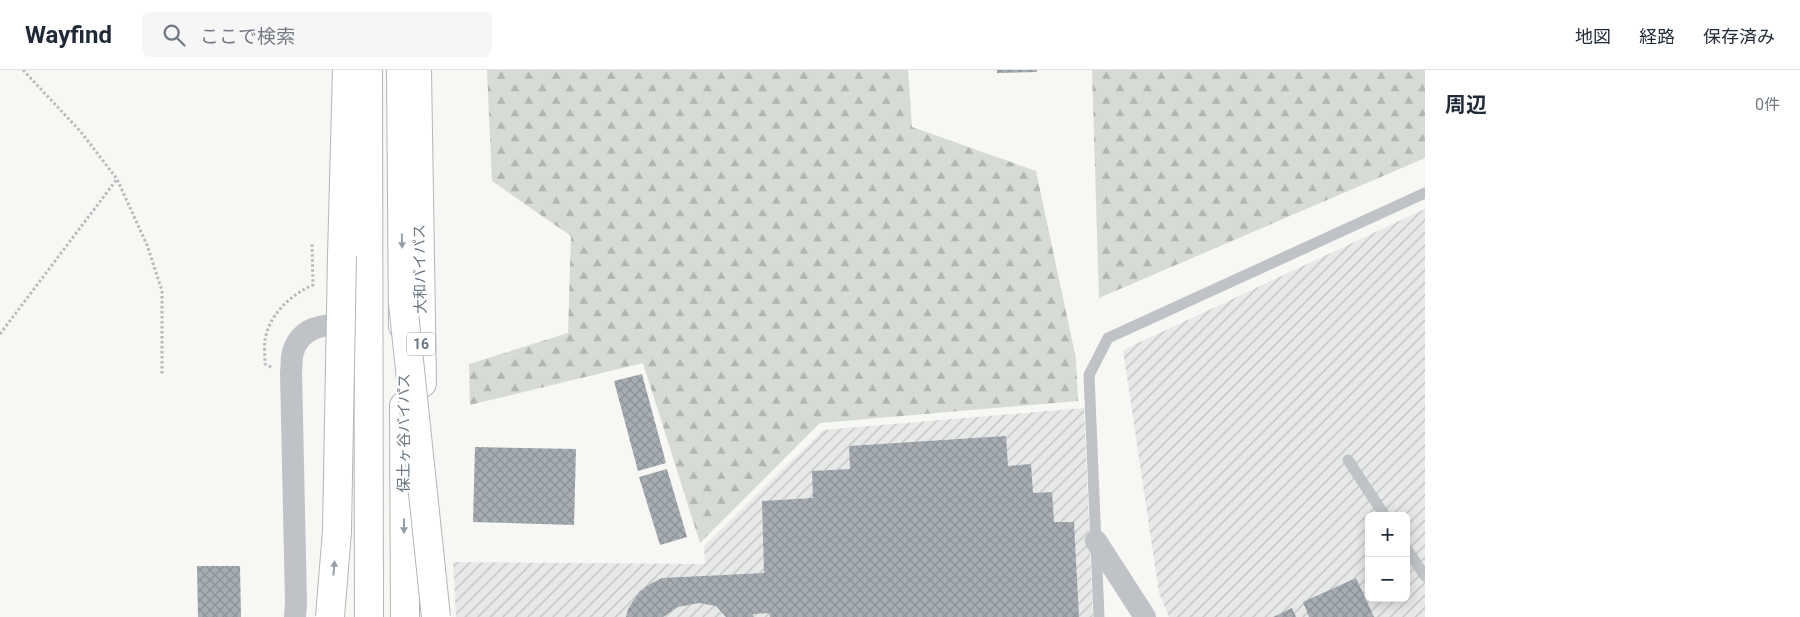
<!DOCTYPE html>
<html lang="ja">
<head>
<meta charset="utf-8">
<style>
	:root { --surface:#fff; --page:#f6f6f7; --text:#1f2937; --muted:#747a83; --line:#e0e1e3 }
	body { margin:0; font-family:Roboto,"Noto Sans JP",sans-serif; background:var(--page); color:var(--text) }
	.controls { position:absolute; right:15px; bottom:15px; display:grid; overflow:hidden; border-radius:8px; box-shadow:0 2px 12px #0003 }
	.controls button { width:45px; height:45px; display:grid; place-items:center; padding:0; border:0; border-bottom:1px solid var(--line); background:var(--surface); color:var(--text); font:25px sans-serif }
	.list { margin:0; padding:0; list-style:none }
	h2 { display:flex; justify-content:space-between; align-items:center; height:65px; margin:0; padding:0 20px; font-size:21px }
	h2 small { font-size:16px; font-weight:400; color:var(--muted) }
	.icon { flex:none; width:28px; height:28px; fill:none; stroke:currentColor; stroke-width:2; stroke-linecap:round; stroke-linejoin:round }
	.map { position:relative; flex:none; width:1425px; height:547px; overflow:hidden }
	header { display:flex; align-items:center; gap:30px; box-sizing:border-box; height:70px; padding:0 25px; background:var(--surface); border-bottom:1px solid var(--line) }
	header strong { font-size:24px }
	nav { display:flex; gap:28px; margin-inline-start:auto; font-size:18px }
	.search { width:350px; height:45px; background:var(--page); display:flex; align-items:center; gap:12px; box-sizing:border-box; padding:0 18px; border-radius:8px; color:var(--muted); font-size:19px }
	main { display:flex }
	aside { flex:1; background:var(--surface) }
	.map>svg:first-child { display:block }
	.industrial { fill:url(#industrial-furrows); fill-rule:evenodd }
	.forest { fill:url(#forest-firs) }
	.building { fill:url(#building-cross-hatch) }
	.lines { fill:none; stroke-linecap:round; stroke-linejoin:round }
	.trunk-casing { stroke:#b2b6b9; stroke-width:30 }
	.motorway-casing { stroke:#b2b6b9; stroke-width:30 }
	.path { stroke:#b7babc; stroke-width:3; stroke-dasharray:2.5 2.5; stroke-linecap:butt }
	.service { stroke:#bfc2c6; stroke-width:11 }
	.minor { stroke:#bfc2c6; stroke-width:22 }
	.trunk { stroke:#fff; stroke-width:28 }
	.motorway { stroke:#fff; stroke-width:28 }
	.motorway-bridge-casing { stroke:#b2b6b9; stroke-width:30; stroke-linecap:butt }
	.motorway-bridge { stroke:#fff; stroke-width:28 }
	.oneway { fill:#969fa8 }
	.labels { text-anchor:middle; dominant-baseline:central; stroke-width:5; stroke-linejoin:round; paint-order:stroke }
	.shield { fill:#fff; stroke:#969fa8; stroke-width:1 }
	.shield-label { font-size:14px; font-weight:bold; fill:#697682 }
	.street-label { font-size:15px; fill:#697682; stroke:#fff }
</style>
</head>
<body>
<header>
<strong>Wayfind</strong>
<div class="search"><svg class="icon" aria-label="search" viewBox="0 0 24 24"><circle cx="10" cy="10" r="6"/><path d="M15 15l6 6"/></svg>ここで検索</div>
<nav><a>地図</a><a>経路</a><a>保存済み</a></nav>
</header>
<main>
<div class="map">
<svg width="1425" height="547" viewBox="0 0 1425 547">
	<defs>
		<pattern id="industrial-furrows" width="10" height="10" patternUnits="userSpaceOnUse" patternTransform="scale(1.25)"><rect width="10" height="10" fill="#e7e9e8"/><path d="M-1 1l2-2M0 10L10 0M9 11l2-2" fill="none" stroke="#bfc1c1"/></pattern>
		<pattern id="forest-firs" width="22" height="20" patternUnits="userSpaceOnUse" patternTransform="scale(1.25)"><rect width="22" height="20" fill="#d6dbd4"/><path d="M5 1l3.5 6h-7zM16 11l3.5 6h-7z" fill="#b2b6b1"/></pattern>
		<pattern id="building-cross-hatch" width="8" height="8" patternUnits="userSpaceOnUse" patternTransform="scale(1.25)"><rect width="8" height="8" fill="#a6adb3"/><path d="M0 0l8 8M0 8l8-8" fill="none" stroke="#8b9197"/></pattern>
	</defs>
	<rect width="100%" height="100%" fill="#f7f7f4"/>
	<g class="industrial">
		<path d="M1425 139V547H1169L1159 523 1123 280ZM1369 446H1406V528H1369Z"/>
		<polygon points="1084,338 1093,547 456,547 453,492 705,494 704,476 823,360"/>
	</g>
	<g class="forest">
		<polygon points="487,0 908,0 912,57 1036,101 1076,289 1078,331 820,353 700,473 643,293 470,335 469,294 568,263 571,166 492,111"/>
		<polygon points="1092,0 1425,0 1425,88 1099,228"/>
	</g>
	<g class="building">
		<polygon points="997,0 1037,0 1037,2 997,3"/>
		<polygon points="642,304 666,393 638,401 614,311"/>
		<polygon points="1006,366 1008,396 1031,394 1033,423 1052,422 1054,452 1074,452 1079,547 770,547 769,543 753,544 753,547 726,547 716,536 699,533 678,537 663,547 626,547 628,539 639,522 650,514 662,508 764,503 762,431 813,428 812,401 850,399 849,376"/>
		<polygon points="475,377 576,379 574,455 473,452"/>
		<polygon points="667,399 687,467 660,475 639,407"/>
		<polygon points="197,496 240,496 241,547 198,547"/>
		<polygon points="1356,508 1374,547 1309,547 1303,532"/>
		<polygon points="1292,538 1296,547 1273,547"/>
	</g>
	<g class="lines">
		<g class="trunk-casing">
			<polyline id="trunk" points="417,0 422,313"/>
		</g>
		<g class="motorway-casing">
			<g id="motorway">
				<polyline points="368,0 369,547"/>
				<polyline points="401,0 403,256"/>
				<polyline points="342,186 347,0"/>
				<polyline points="404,336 405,547"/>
			</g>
		</g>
		<g class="path">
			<polyline points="23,0 81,62 117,109 147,175 162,221 162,306"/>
			<polyline points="0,264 117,109"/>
			<path d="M271 297 265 294C265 286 264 277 265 270 269 245 290 225 313 215L312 173"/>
		</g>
		<g class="service">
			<polyline points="1348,390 1385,446"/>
			<polyline points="1406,478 1425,506"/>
			<polyline points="1099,547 1089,305 1108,268 1425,123"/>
		</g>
		<g class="minor">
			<polyline points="1096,471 1145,547"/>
			<path d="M295 547 296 533 291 302C292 296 291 288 293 282 302 252 331 255 356 253"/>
		</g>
		<use href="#trunk" class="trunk"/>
		<use href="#motorway" class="motorway"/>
		<g class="motorway-bridge-casing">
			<g id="motorway-bridge">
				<polyline points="403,233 436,547"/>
				<polyline points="330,547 337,461 342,186"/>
			</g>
		</g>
		<use href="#motorway-bridge" class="motorway-bridge"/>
	</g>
	<defs><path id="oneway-solid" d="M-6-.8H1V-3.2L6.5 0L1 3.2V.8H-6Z" transform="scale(1.25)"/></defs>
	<g class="oneway">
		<use href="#oneway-solid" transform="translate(402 171) rotate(89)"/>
		<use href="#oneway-solid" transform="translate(404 456) rotate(90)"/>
		<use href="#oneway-solid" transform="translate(334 498) rotate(-85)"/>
	</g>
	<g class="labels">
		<rect class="shield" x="407" y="262.5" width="28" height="23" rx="4"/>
		<g class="shield-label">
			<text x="421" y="274">16</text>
		</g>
		<g class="street-label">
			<text transform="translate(420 199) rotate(-91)">大和バイパス</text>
			<text transform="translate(404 363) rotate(-90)">保土ヶ谷バイパス</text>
		</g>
	</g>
</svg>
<div class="controls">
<button>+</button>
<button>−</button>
</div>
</div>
<aside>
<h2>周辺<small>0件</small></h2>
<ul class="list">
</ul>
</aside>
</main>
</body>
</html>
